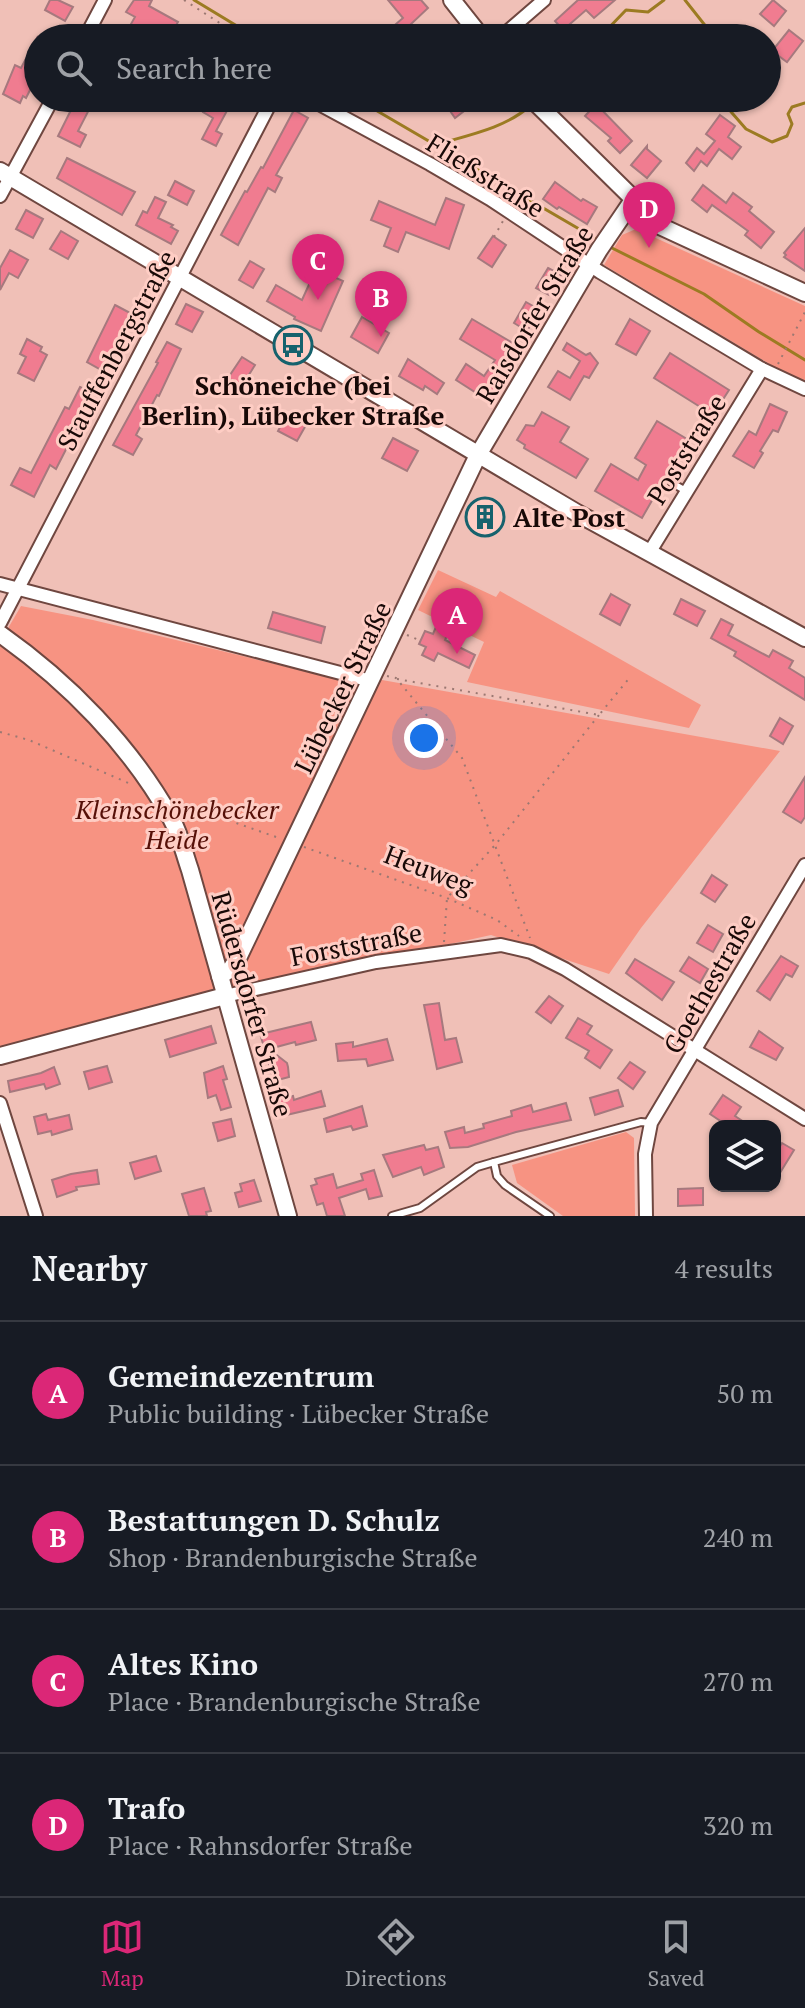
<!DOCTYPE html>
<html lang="en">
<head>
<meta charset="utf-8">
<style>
	:root { --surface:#171b24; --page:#20242c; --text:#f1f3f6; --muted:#9ea1a6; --line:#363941; --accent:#db2777 }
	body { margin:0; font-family:"PT Serif",serif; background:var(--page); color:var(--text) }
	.controls { position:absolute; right:24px; bottom:24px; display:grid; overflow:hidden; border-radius:16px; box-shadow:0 2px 6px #0004 }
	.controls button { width:72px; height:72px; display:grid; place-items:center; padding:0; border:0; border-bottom:2px solid var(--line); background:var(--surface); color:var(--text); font:40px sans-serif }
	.you { position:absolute; left:424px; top:738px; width:28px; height:28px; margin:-20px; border:6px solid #fff; border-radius:50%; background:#1a73e8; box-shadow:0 0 0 12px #1a73e833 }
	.badge { display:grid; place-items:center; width:52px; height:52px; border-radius:50%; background:var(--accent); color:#fff; font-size:26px; font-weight:700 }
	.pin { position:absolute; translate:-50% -66px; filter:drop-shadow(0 2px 4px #0008) }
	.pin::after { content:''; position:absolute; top:42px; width:28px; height:24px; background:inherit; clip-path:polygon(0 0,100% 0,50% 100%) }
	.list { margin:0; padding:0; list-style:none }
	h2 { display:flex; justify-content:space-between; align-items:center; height:104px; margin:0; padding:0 32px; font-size:34px }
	h2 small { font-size:26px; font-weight:400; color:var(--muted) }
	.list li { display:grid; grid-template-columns:52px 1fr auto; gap:24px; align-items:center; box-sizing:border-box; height:144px; padding:0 32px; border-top:2px solid var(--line) }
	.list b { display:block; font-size:30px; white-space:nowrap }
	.list p { margin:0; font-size:26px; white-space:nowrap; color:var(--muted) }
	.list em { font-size:26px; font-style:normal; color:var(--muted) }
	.icon { flex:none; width:44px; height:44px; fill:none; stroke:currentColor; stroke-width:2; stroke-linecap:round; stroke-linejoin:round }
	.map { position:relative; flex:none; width:805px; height:1216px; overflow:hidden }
	.search { position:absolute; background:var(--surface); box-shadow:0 2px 6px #0004; left:24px; right:24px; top:24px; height:88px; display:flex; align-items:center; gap:20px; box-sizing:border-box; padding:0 28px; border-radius:44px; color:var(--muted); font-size:30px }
	.sheet { height:680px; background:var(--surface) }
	nav { display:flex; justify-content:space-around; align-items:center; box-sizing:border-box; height:112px; border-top:2px solid var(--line); background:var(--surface); font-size:22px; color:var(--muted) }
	nav a { display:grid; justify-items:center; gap:4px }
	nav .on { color:var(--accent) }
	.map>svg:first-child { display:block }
	.green { fill:#f79382 }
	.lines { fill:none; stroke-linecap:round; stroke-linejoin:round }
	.stream { stroke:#9c7b22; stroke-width:3 }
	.building { fill:#f07c90; stroke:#a6797e; stroke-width:2 }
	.service-casing { stroke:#6f4740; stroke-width:10 }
	.minor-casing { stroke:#6f4740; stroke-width:16 }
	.tertiary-casing { stroke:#6f4740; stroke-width:20 }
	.path { stroke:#9b7872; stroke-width:2; stroke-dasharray:2 6; stroke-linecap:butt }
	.service { stroke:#fff; stroke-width:6 }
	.minor { stroke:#fff; stroke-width:12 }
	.tertiary { stroke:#fff; stroke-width:16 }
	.labels { text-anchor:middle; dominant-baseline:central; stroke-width:6; stroke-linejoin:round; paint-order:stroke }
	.street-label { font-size:26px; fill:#180907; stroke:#fecdc4 }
	.poi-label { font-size:26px; font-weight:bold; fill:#180907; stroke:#fecdc4 }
	.park-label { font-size:26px; font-style:italic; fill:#561008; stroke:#fecdc4 }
</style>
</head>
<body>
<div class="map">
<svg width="805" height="1216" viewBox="0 0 805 1216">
	<rect width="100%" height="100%" fill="#f0c0b7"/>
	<g class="green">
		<polygon points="636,229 805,306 805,382 781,371 604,265 622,235"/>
		<polygon points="438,570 496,597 500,591 701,705 689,728 467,682 484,642 418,610"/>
		<polygon points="21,606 93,620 358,684 382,680 780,751 641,928 609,974 491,935 132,1014 0,1053 0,642"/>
		<polygon points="626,1132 634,1138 635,1216 563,1216 517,1183 512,1165"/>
	</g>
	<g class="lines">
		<g class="stream">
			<polyline points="194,0 257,38"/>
			<polyline points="685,0 715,38"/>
			<polyline points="599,38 626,10 648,12 664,0"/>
			<polyline points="355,98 598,240"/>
			<polyline points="719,98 746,129 772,142 787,136 792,124 788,114 792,107 805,103"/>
			<path d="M438 144C469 135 505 128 530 106"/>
			<polyline points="608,246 704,294 759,332 805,360"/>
		</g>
	</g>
	<g class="building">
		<polygon points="50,0 58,0 73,7 65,21 45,10"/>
		<polygon points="134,0 152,0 149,6 178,22 169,38 140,38 127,31 135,17 126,12"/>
		<polygon points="388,0 421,0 428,8 411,24 423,38 393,38 388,31 403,18"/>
		<polygon points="578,0 615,0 594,18 586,10 563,30 555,21"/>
		<polygon points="773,0 786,11 774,26 760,14"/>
		<polygon points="789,30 803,41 787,62 772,51"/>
		<polygon points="38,36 38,58 28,78 34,82 26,98 23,96 20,103 3,94 15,65 21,68"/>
		<polygon points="77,98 95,98 78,131 86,135 80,147 58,136"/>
		<polygon points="210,98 229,107 216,131 222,134 216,146 202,139 213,118 203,112"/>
		<polygon points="455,98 481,98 455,118 446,105"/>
		<polygon points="596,104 632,141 620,153 608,141 611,138 585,116"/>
		<polygon points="294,110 308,118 276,175 282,178 275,192 268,188 238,245 221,235 245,191 247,192 261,167 263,168"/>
		<polygon points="720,115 735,126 728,137 741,147 732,159 719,149 707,166 701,161 694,171 686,163 697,148 704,154 715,141 706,134"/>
		<polygon points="647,146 647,149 661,161 647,178 631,165"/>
		<polygon points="67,158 135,192 122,215 57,178"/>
		<polygon points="175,181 194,191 187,205 168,195"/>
		<polygon points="555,182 581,201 583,199 597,207 587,224 559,207 557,209 543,199"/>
		<polygon points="703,185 726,203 733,193 752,207 749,211 774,232 761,248 745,235 748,231 712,205 707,212 692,200"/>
		<polygon points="155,197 166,202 158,218 173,225 171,227 178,231 171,244 136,225 143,211 147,213"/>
		<polygon points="446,198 464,205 449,249 406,232 398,252 384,246 391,228 371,220 379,201 435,225"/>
		<polygon points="26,210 43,219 33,238 16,229"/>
		<polygon points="805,228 805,271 784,257 786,255 784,253"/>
		<polygon points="61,231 78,241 68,259 50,249"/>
		<polygon points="493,236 506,245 492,267 478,258"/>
		<polygon points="10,250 28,260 18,278 9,273 0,290 0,268"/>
		<polygon points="250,261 264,269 253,288 239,280"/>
		<polygon points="548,268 561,275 549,295 536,288"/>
		<polygon points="316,269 343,281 321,331 294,319 295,317 267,301 276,285 302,300"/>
		<polygon points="526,302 540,310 527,331 514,323"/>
		<polygon points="186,304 203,312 192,332 176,324"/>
		<polygon points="115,305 134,315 105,372 87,362"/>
		<polygon points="362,317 389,333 378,353 351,337"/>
		<polygon points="472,319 516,345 498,376 506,382 497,396 482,387 478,394 456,380 466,364 484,376 495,360 460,339"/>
		<polygon points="630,319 650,331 636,355 616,344"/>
		<polygon points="27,339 42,347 40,351 47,355 34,381 18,373 26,357 20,354"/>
		<polygon points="167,342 181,349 159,396 157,395 136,435 142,439 133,455 113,445 158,363 156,362"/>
		<polygon points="567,343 586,355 590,353 598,363 589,378 584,376 570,400 548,387 558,371 570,378 580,361 563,350"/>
		<polygon points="670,353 729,390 713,415 654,378"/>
		<polygon points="242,357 255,365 242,386 228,378"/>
		<polygon points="408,359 444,383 437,394 425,386 423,390 399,376"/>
		<polygon points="80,387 91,393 80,414 83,416 56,469 50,465 34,497 11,485 20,468 31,473 65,407 69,409"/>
		<polygon points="770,404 787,412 778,432 773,430 760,451 763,453 754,468 733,456 749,431 756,435"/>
		<polygon points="542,412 569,427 560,442 588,459 576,478 524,448 525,445 517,440 526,425 534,426"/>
		<polygon points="287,414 306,425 297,441 278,431"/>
		<polygon points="657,421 687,439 642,518 595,491 611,464 638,480 646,465 635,458"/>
		<polygon points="393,438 418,451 407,471 382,458"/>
		<polygon points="483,501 499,510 488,532 471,524"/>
		<polygon points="611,594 630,605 620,625 600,614"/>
		<polygon points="681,599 705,611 697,626 674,614"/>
		<polygon points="273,612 325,627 321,643 268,628"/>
		<polygon points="721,619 733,625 728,635 769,657 773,650 793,661 789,668 805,678 805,700 734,656 736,652 711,638"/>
		<polygon points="438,622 450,628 445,640 475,655 469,668 438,653 434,661 422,655 426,647 419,644 425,631 433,634"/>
		<polygon points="780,718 793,726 783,744 770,736"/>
		<polygon points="805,777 805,817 801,823 783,812"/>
		<polygon points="712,875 727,885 715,902 701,893"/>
		<polygon points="708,925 723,934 713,952 697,943"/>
		<polygon points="781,956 798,966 792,977 786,974 770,1000 757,991"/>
		<polygon points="689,957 708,969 700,983 680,971"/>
		<polygon points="635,959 674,982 662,1000 626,973"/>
		<polygon points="549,996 563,1006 551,1023 536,1012"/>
		<polygon points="439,1003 445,1040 456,1038 462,1062 437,1069 424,1005"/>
		<polygon points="578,1018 592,1026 587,1034 612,1050 600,1068 585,1058 589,1051 566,1038"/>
		<polygon points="311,1022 316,1040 296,1045 295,1042 269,1049 287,1063 288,1067 289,1077 274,1081 261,1037 266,1036 265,1033"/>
		<polygon points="211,1026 216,1043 170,1057 165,1040"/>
		<polygon points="759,1031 783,1048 776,1060 750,1047"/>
		<polygon points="387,1039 393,1060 368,1066 366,1059 338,1061 336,1044 353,1042 353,1047"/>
		<polygon points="630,1062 645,1072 633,1089 618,1078"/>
		<polygon points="107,1066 112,1082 89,1089 84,1072"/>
		<polygon points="223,1066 227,1079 223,1080 231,1107 221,1110 216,1095 208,1098 204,1073"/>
		<polygon points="54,1067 60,1084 46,1089 44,1084 10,1092 8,1081 41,1073"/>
		<polygon points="618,1090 623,1106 595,1115 590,1098"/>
		<polygon points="321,1091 325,1106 282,1116 277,1100 293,1096 294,1100"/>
		<polygon points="723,1095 741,1107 735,1116 750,1126 728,1126 710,1114"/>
		<polygon points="566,1103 571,1120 516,1132 468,1147 450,1148 445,1132 464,1127 465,1133 484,1128 483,1124 512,1116 511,1111 531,1105 533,1112"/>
		<polygon points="362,1106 367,1126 353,1130 351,1126 327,1132 324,1119"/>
		<polygon points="46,1114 48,1120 69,1115 72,1129 52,1135 51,1131 38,1134 34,1117"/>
		<polygon points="231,1119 235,1136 218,1141 213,1123"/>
		<polygon points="782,1143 794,1150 775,1181 775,1154"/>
		<polygon points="424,1145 426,1150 438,1147 444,1167 424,1175 421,1167 393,1177 383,1155"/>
		<polygon points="156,1156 161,1171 135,1179 130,1163"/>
		<polygon points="97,1170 99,1184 76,1187 77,1190 57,1197 52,1180 71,1174"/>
		<polygon points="374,1170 382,1196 369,1199 366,1189 339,1198 345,1216 327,1216 323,1203 317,1205 311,1186 317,1184 315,1179 333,1174 337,1188 363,1180 361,1174"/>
		<polygon points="254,1180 261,1201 239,1207 235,1193 242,1191 240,1184"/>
		<polygon points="204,1188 211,1211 206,1212 207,1216 189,1216 182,1194"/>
		<polygon points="703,1188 703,1205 678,1206 678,1189"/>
	</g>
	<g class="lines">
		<g class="service-casing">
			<g id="service">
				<polyline points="672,483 686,491"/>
				<polyline points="392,1216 420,1208 477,1167 494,1162"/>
				<polyline points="550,1216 505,1185 497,1176 494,1162 641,1122 651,1123"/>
			</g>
		</g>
		<g class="minor-casing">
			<g id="minor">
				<polyline points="85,38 105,0"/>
				<polyline points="500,38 544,0"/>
				<polyline points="308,98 430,164 490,199 600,272 762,369 805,389"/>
				<polyline points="0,196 53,98"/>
				<polyline points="649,553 762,369"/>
				<polyline points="0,584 371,681"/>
				<polyline points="0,623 273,98"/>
				<polyline points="225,996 376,962 501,945 531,952 565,969 805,1119"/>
				<polyline points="0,1103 36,1216"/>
				<polyline points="646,1216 645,1154 651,1123 805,865"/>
			</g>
		</g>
		<g class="tertiary-casing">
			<g id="tertiary">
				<polyline points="452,0 482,38"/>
				<polyline points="531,98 662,227 805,293"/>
				<polyline points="0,171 577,513 805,638"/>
				<path d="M0 634C68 682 130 745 171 818 180 834 184 853 190 870L288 1216"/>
				<polyline points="220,976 231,969 239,956 478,455 599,250 633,200"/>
				<polyline points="0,1056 225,996"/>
			</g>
		</g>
		<g class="path">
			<polyline points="184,0 243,38"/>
			<polyline points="494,237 503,221"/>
			<polyline points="778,364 805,312"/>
			<polyline points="407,635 421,641"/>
			<polyline points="387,676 396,678 462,758 530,938"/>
			<polyline points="397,679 599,715 631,676"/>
			<polyline points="0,732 29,740 133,785"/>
			<polyline points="176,802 279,838"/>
			<polyline points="304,847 447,898 497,920 519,936"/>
			<polyline points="444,942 447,898 496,844 599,715"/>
		</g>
		<use href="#service" class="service"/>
		<use href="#minor" class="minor"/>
		<use href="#tertiary" class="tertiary"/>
	</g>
	<defs>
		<g id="bus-ring" transform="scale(2)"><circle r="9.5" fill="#fecdc4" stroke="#16626d" stroke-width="1.5"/><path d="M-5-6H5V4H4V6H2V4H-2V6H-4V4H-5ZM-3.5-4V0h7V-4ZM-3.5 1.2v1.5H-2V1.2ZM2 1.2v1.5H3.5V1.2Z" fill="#16626d"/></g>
		<g id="building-ring" transform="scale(2)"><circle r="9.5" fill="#fecdc4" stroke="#16626d" stroke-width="1.5"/><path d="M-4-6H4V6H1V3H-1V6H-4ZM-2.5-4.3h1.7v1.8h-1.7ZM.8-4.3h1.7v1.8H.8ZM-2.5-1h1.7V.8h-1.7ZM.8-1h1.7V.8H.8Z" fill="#16626d"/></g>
	</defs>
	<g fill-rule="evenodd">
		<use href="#bus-ring" x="293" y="345"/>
		<use href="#building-ring" x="485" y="517"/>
	</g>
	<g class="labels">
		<g class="street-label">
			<text transform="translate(486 175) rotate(32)">Fließstraße</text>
			<text transform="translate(534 314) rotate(-59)">Raisdorfer Straße</text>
			<text transform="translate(116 350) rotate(-62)">Stauffenbergstraße</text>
			<text transform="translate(686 449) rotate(-58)">Poststraße</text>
			<text transform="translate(342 687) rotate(-64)">Lübecker Straße</text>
			<text transform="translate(429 869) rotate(21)">Heuweg</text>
			<text transform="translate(356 944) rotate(-11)">Forststraße</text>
			<text transform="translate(709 983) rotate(-60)">Goethestraße</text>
			<text transform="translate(253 1004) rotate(74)">Rüdersdorfer Straße</text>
		</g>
		<g class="poi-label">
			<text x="293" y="385">Schöneiche (bei<tspan x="293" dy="30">Berlin), Lübecker Straße</tspan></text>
			<text x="513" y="517" text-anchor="start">Alte Post</text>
		</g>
		<g class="park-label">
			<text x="177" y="809">Kleinschönebecker<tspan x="177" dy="30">Heide</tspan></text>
		</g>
	</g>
</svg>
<div class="controls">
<button><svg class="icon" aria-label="layers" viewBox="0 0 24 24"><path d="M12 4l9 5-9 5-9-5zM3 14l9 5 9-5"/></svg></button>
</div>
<div class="you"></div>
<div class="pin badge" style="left:457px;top:654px">A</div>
<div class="pin badge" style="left:381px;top:337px">B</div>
<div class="pin badge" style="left:318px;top:300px">C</div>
<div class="pin badge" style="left:649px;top:248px">D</div>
<div class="search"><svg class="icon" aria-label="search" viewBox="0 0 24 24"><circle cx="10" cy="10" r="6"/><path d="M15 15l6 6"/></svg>Search here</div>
</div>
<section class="sheet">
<h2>Nearby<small>4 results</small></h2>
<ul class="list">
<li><span class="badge">A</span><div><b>Gemeindezentrum</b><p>Public building · Lübecker Straße</p></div><em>50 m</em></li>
<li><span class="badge">B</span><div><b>Bestattungen D. Schulz</b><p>Shop · Brandenburgische Straße</p></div><em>240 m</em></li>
<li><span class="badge">C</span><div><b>Altes Kino</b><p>Place · Brandenburgische Straße</p></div><em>270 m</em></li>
<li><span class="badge">D</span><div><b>Trafo</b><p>Place · Rahnsdorfer Straße</p></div><em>320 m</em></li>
</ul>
</section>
<nav>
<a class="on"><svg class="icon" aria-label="map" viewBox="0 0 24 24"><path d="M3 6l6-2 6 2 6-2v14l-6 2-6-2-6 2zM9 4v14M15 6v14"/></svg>Map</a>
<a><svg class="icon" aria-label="directions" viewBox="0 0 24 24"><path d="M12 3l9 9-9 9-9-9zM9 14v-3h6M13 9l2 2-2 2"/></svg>Directions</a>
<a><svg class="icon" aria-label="saved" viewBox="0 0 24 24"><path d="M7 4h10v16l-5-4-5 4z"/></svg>Saved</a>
</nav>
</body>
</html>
